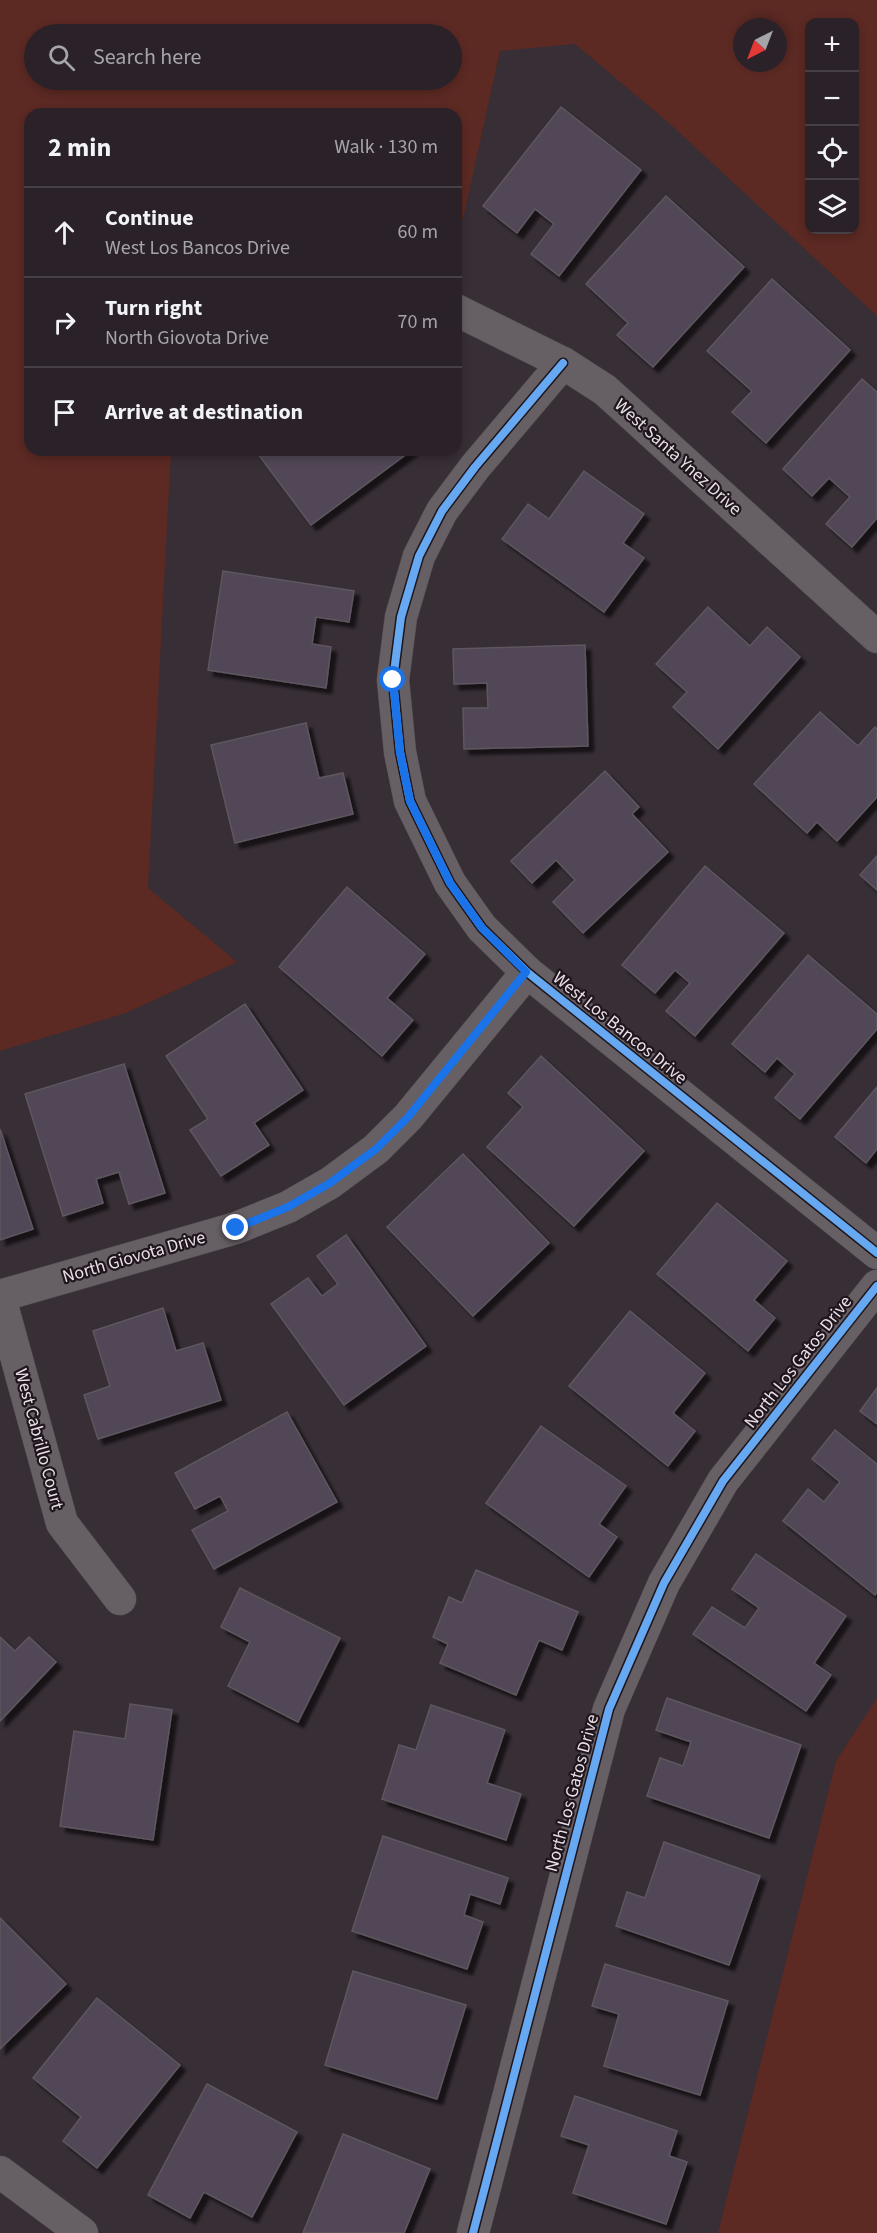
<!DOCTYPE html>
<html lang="en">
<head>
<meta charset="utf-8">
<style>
	:root { --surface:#2a2228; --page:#322a30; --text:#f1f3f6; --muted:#a5a4a8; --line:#463f45 }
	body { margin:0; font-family:"Source Sans 3",sans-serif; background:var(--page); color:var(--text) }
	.controls { position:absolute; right:18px; top:18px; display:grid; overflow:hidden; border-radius:12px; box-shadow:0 3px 9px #0003 }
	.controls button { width:54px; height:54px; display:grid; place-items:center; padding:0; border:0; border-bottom:2px solid var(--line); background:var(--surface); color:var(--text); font:30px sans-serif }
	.compass { position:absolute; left:733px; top:18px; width:54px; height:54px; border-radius:50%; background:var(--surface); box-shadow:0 3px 9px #0003; rotate:222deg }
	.stop { position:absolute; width:18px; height:18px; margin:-14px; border:4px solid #1a73e8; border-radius:50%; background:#fff }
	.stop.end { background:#1a73e8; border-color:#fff; box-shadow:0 2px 6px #0008 }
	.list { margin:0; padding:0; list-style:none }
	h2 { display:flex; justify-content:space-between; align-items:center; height:78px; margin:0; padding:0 24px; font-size:26px }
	h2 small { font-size:20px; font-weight:400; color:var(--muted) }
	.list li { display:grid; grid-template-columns:39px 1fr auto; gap:18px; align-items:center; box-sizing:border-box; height:90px; padding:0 24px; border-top:2px solid var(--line) }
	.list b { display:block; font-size:22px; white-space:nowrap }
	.list p { margin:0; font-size:20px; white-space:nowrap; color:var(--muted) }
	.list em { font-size:20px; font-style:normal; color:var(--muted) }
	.icon { flex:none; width:33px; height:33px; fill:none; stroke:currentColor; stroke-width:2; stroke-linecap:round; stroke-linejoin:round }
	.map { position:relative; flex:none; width:877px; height:2233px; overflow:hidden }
	.search { position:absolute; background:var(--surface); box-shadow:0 3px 9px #0003; left:24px; top:24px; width:438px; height:66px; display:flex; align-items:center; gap:15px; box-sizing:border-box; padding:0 21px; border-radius:33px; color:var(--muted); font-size:22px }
	.panel { position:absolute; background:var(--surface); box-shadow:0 3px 9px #0003; left:24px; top:108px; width:438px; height:348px; border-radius:18px }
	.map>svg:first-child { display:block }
	.grass { fill:#5c2923; fill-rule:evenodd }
	.building { fill:#514656; stroke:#5e575f; stroke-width:1.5; filter:url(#shadow) }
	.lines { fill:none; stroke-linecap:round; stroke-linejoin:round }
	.minor-casing { stroke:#544c52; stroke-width:33 }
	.minor { stroke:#665f64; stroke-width:32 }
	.cycleway-casing { stroke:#1e161c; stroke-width:11 }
	.cycleway { stroke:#66a8f1; stroke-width:8 }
	.route { stroke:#1a73e8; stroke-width:8 }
	.labels { text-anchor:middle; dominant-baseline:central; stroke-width:4.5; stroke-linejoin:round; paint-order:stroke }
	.street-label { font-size:18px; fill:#ebdfe8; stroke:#1e161c }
</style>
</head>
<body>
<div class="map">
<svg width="877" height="2233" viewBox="0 0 877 2233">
	<defs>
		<filter id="shadow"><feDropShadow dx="5.5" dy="5.5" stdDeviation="1.5" flood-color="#0009"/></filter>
	</defs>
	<rect width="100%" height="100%" fill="#382e36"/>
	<g class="grass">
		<path d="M0 0H877V316L669 123 575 44 500 51 463 219 456 221V114H30V450H171L148 888 237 962 126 1013 0 1051ZM810 22H854V230H810ZM742 27H778V63H742ZM34 34H452V80H34Z"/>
		<polygon points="877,1698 877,2233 718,2233 836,1761"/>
	</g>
	<g class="building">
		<polygon points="561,107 641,170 559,276 531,254 554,224 535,209 517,233 483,206"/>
		<polygon points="666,196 744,267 653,367 617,335 628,323 586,284"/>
		<polygon points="772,279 850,350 766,443 732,412 752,391 707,351"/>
		<polygon points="862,379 877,392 877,518 852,547 826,524 850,497 829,478 812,496 783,469"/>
		<polygon points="255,450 412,450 311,525"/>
		<polygon points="584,471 644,514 623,543 644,558 604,612 502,539 528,504 549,519"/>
		<polygon points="223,571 354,591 349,622 316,617 312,644 331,647 326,688 208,670"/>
		<polygon points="708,607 750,646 767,627 800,657 718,749 673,707 687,692 656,664"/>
		<polygon points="585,645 588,746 464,749 463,708 488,708 487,683 454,684 453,649"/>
		<polygon points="820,712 858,746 875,727 877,729 877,797 837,841 817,822 807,833 754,784"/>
		<polygon points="306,723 319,778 343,773 353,814 235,843 211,745"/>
		<polygon points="605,771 639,807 632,814 668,852 583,933 553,902 575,880 556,860 532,883 511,861"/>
		<polygon points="877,856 877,890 860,875"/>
		<polygon points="705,866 784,933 695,1036 666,1011 690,983 675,970 655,993 622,965"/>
		<polygon points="347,887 425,954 387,998 413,1020 382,1056 279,967"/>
		<polygon points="808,955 877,1014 877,1029 800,1119 775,1098 795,1074 777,1058 765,1072 732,1044"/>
		<polygon points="245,1004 303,1090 254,1123 269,1145 221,1176 190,1130 208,1119 166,1056"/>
		<polygon points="541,1056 644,1151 574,1226 487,1147 523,1107 508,1093"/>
		<polygon points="124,1064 165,1193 129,1204 119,1172 96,1179 103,1203 63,1216 25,1094"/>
		<polygon points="877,1087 877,1149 866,1163 835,1137"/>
		<polygon points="0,1129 33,1229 0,1240"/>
		<polygon points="463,1154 549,1243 473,1316 387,1227"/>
		<polygon points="717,1203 787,1261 754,1300 775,1318 748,1351 657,1274"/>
		<polygon points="346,1235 426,1346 344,1405 271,1304 308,1278 322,1296 338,1284 317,1256"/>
		<polygon points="163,1308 176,1351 203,1343 221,1400 98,1439 84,1395 110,1386 93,1331"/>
		<polygon points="630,1311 705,1373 673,1413 695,1431 668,1466 569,1386"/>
		<polygon points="877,1388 877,1424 860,1411"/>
		<polygon points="287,1412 337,1502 214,1569 192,1530 228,1511 220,1496 195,1509 175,1473"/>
		<polygon points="541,1426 626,1486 599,1524 617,1537 589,1577 486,1503"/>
		<polygon points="835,1430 877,1464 877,1592 875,1595 783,1521 808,1489 824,1502 840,1482 812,1459"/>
		<polygon points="756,1554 846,1616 814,1663 831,1675 806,1711 693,1634 712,1607 745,1628 759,1608 732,1589"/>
		<polygon points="476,1570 578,1612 562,1650 539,1640 516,1695 440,1663 448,1644 433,1637 449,1597 462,1603"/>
		<polygon points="240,1588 340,1638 298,1722 228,1686 250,1642 221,1627"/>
		<polygon points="0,1637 15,1651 29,1637 56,1662 0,1721"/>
		<polygon points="667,1698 801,1745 769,1838 647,1796 660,1758 683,1766 691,1742 656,1730"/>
		<polygon points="130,1704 172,1710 153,1840 60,1826 74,1731 125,1739"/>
		<polygon points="431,1705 505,1730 487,1783 521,1794 506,1840 382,1799 399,1745 416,1750"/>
		<polygon points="383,1836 508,1878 500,1904 470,1894 464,1915 483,1922 467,1969 352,1931"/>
		<polygon points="664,1842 760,1876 729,1965 616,1926 627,1892 645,1898"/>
		<polygon points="0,1918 66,1984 0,2049"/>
		<polygon points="605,1964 728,2001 700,2095 604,2066 619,2014 592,2006"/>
		<polygon points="353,1971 466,2005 437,2099 325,2065"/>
		<polygon points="97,1998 180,2065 97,2168 63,2141 81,2117 33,2078"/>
		<polygon points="207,2084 297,2132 252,2217 204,2192 190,2218 148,2195"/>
		<polygon points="575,2096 677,2131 669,2156 687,2162 666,2224 573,2193 589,2145 561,2136"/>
		<polygon points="343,2134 430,2169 404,2233 303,2233"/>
	</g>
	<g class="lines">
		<g class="minor-casing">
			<g id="minor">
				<polyline points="456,310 563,363 605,390 877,637"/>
				<polyline points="563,363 475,467 442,511 419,556 401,617 393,680 400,752 410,801 450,883 482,928 527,972 877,1253"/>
				<polyline points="0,1296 236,1228 288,1207 330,1183 376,1149 408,1117 527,972"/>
				<polyline points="0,1298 62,1523 120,1599"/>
				<polyline points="0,2172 82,2233"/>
				<polyline points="473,2233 609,1709 664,1583 723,1481 877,1286"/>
			</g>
		</g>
		<use href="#minor" class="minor"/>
		<g class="cycleway-casing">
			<g id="cycleway">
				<polyline points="563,363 475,467 442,511 419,556 401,617 393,680 400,752 410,801 450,883 482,928 527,972 877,1253"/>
				<polyline points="473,2233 609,1709 664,1583 723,1481 877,1286"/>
			</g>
		</g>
		<use href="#cycleway" class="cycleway"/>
	</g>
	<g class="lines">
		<polyline class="route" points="236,1228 288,1207 330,1183 376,1149 408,1117 526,972 482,928 450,883 410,801 400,752 393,680"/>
	</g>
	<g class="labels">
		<g class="street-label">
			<text transform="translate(678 457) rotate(42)">West Santa Ynez Drive</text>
			<text transform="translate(620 1028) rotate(39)">West Los Bancos Drive</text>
			<text transform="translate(134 1257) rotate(-16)">North Giovota Drive</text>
			<text transform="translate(798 1362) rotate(-52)">North Los Gatos Drive</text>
			<text transform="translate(39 1439) rotate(75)">West Cabrillo Court</text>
			<text transform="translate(572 1793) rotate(-75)">North Los Gatos Drive</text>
		</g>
	</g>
</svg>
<div class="controls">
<button>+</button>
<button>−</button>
<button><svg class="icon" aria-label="locate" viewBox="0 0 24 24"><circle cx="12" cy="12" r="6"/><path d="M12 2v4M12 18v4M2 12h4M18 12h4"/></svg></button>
<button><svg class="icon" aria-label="layers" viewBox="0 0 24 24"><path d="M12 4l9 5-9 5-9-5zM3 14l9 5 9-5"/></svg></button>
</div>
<svg class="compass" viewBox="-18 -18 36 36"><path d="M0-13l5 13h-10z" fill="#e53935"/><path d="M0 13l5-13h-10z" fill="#a5a4a8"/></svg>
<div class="stop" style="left:393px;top:680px"></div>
<div class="stop end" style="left:236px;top:1228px"></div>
<div class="search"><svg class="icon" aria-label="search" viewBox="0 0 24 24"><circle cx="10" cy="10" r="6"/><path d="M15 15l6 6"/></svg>Search here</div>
<section class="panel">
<h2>2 min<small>Walk · 130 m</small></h2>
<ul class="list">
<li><svg class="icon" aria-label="ahead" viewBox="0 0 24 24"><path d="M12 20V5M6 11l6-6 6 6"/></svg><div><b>Continue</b><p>West Los Bancos Drive</p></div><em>60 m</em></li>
<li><svg class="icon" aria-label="right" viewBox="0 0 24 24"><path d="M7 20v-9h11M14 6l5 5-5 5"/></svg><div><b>Turn right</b><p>North Giovota Drive</p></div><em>70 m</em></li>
<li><svg class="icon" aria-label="arrive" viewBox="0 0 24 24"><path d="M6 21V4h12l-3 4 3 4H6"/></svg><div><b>Arrive at destination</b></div></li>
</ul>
</section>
</div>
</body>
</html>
